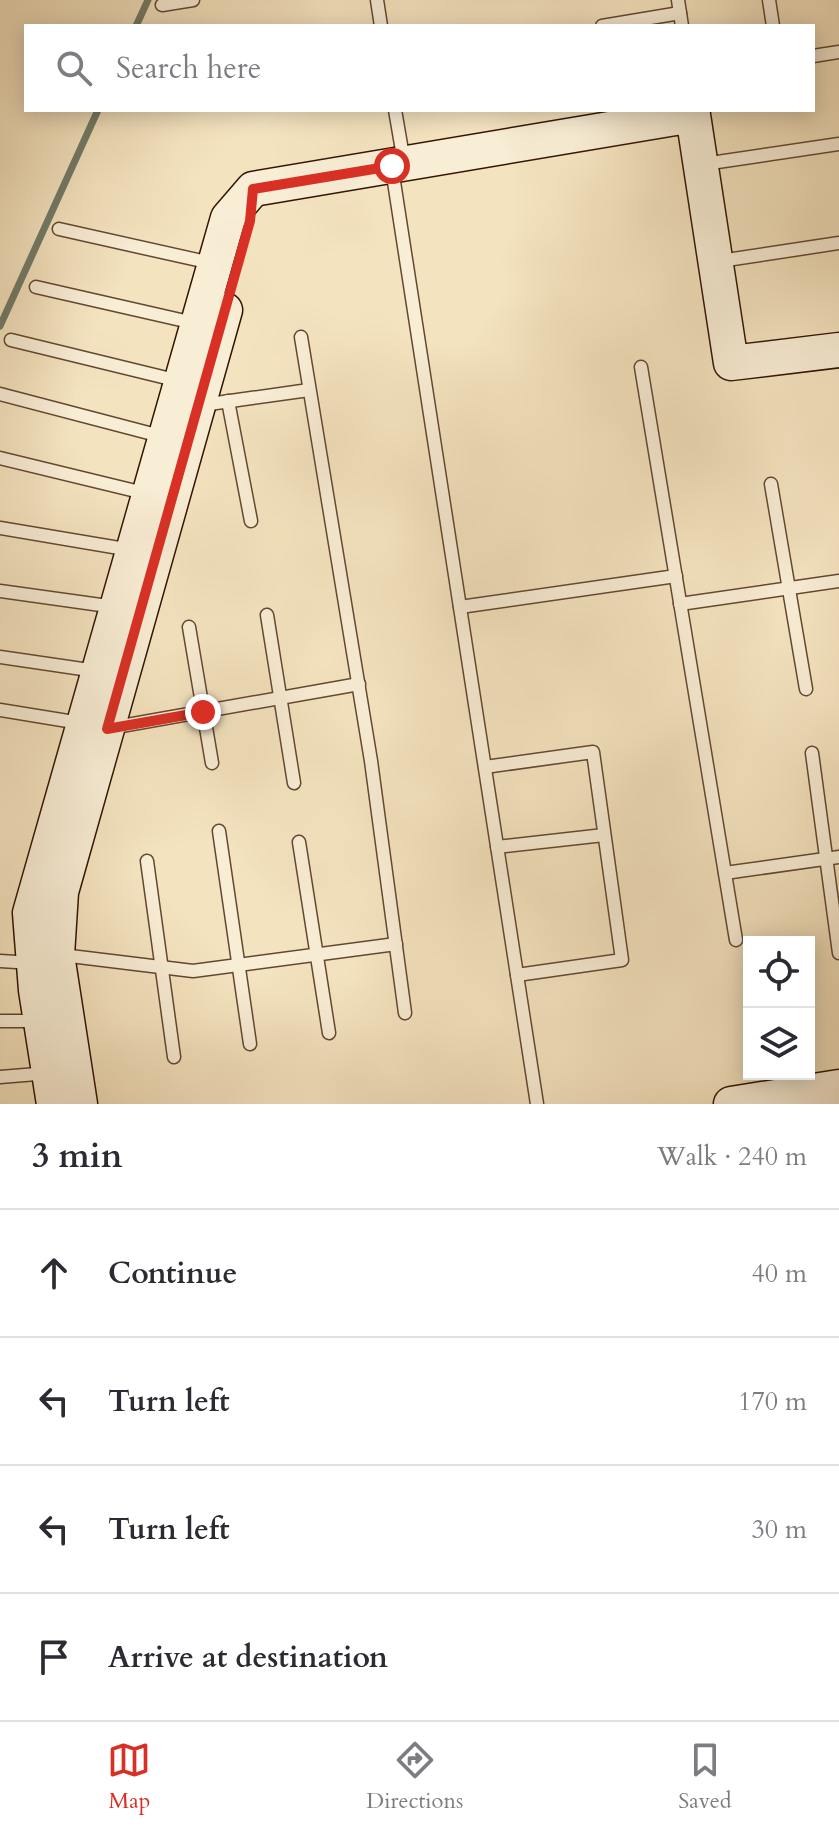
<!DOCTYPE html>
<html lang="en">
<head>
<meta charset="utf-8">
<style>
	:root { --surface:#fff; --page:#f7f7f7; --text:#2b2b33; --muted:#7c7c81; --line:#e1e1e2; --accent:#d93025 }
	body { margin:0; font-family:Cardo,serif; background:var(--page); color:var(--text) }
	.controls { position:absolute; right:24px; bottom:24px; display:grid; overflow:hidden; border-radius:0px; box-shadow:0 4px 20px #0003 }
	.controls button { width:72px; height:72px; display:grid; place-items:center; padding:0; border:0; border-bottom:2px solid var(--line); background:var(--surface); color:var(--text); font:40px sans-serif }
	.stop { position:absolute; width:24px; height:24px; margin:-18px; border:6px solid #d93025; border-radius:50%; background:#fff }
	.stop.end { background:#d93025; border-color:#fff; box-shadow:0 2px 8px #0008 }
	.list { margin:0; padding:0; list-style:none }
	h2 { display:flex; justify-content:space-between; align-items:center; height:104px; margin:0; padding:0 32px; font-size:34px }
	h2 small { font-size:26px; font-weight:400; color:var(--muted) }
	.list li { display:grid; grid-template-columns:52px 1fr auto; gap:24px; align-items:center; box-sizing:border-box; height:128px; padding:0 32px; border-top:2px solid var(--line) }
	.list b { display:block; font-size:30px; white-space:nowrap }
	.list em { font-size:26px; font-style:normal; color:var(--muted) }
	.icon { flex:none; width:44px; height:44px; fill:none; stroke:currentColor; stroke-width:2; stroke-linecap:round; stroke-linejoin:round }
	.map { position:relative; flex:none; width:839px; height:1104px; overflow:hidden }
	.search { position:absolute; background:var(--surface); box-shadow:0 4px 20px #0003; left:24px; right:24px; top:24px; height:88px; display:flex; align-items:center; gap:20px; box-sizing:border-box; padding:0 28px; border-radius:0px; color:var(--muted); font-size:30px }
	.sheet { height:616px; background:var(--surface) }
	nav { display:flex; justify-content:space-around; align-items:center; box-sizing:border-box; height:112px; border-top:2px solid var(--line); background:var(--surface); font-size:22px; color:var(--muted) }
	nav a { display:grid; justify-items:center; gap:4px }
	nav .on { color:var(--accent) }
	.map>svg:first-child { display:block }
	.lines { fill:none; stroke-linecap:round; stroke-linejoin:round }
	.stream { stroke:#727b69; stroke-width:7 }
	.lane-casing { stroke:#634831; stroke-width:15 }
	.secondary-casing { stroke:#331502; stroke-width:37 }
	.lane { stroke:#f8edd5; stroke-width:12 }
	.secondary { stroke:#f8edd5; stroke-width:34 }
	.route { stroke:#d93025; stroke-width:10 }
</style>
</head>
<body>
<div class="map">
<svg width="839" height="1104" viewBox="0 0 839 1104">
	<rect width="100%" height="100%" fill="#f4e3bf"/>
	<filter id="stains"><feTurbulence type="fractalNoise" baseFrequency=".0025" numOctaves="4"/><feColorMatrix values="0 0 0 0 .2 0 0 0 0 .09 0 0 0 0 .02 0 0 0 .5 -.17"/></filter>
	<radialGradient id="worn" r=".72"><stop offset=".6" stop-color="#630" stop-opacity="0"/><stop offset="1" stop-color="#630" stop-opacity=".3"/></radialGradient>
	<g class="lines">
		<g class="stream">
			<polyline points="136,26 148,0"/>
			<polyline points="0,326 98,110"/>
		</g>
		<g class="lane-casing">
			<g id="lane">
				<polyline points="377,0 381,26"/>
				<polyline points="678,0 682,26"/>
				<polyline points="769,0 773,26"/>
				<polyline points="162,5 193,0"/>
				<polyline points="602,26 680,13"/>
				<polyline points="813,56 839,52"/>
				<polyline points="395,110 404,162"/>
				<polyline points="704,164 839,144"/>
				<polyline points="392,169 537,1104"/>
				<polyline points="59,229 211,263"/>
				<polyline points="720,261 839,243"/>
				<polyline points="36,287 194,323"/>
				<polyline points="301,337 371,761 405,1013"/>
				<polyline points="11,340 179,381"/>
				<polyline points="641,367 736,940"/>
				<polyline points="0,394 164,437"/>
				<polyline points="228,401 251,521"/>
				<polyline points="202,405 309,390"/>
				<polyline points="0,458 148,494"/>
				<polyline points="771,484 806,689"/>
				<polyline points="0,528 131,550"/>
				<polyline points="0,591 115,607"/>
				<polyline points="680,604 839,581"/>
				<polyline points="460,607 676,576"/>
				<polyline points="267,615 294,783"/>
				<polyline points="189,627 212,763"/>
				<polyline points="0,657 96,671"/>
				<polyline points="0,710 80,723"/>
				<polyline points="110,728 359,684"/>
				<polyline points="812,753 839,953"/>
				<polyline points="485,767 593,752 622,960 517,975"/>
				<polyline points="219,831 250,1044"/>
				<polyline points="299,842 329,1033"/>
				<polyline points="497,847 604,835"/>
				<polyline points="147,861 174,1057"/>
				<polyline points="725,873 839,857"/>
				<polyline points="62,955 193,971 396,944"/>
				<polyline points="0,961 33,963"/>
				<polyline points="0,1021 37,1021"/>
				<polyline points="0,1077 49,1073"/>
			</g>
		</g>
		<g class="secondary-casing">
			<g id="secondary">
				<polyline points="54,1104 36,990 30,913 228,218 253,189 693,115 731,363 839,350"/>
				<polyline points="80,1104 57,955 61,892 225,310"/>
				<polyline points="731,1104 839,1087"/>
			</g>
		</g>
		<use href="#lane" class="lane"/>
		<use href="#secondary" class="secondary"/>
	</g>
	<g class="lines">
		<polyline class="route" points="203,712 107,729 250,221 253,189 392,166"/>
	</g>
	<rect width="100%" height="100%" filter="url(#stains)"/>
	<rect width="100%" height="100%" fill="url(#worn)"/>
</svg>
<div class="controls">
<button><svg class="icon" aria-label="locate" viewBox="0 0 24 24"><circle cx="12" cy="12" r="6"/><path d="M12 2v4M12 18v4M2 12h4M18 12h4"/></svg></button>
<button><svg class="icon" aria-label="layers" viewBox="0 0 24 24"><path d="M12 4l9 5-9 5-9-5zM3 14l9 5 9-5"/></svg></button>
</div>
<div class="stop" style="left:392px;top:166px"></div>
<div class="stop end" style="left:203px;top:712px"></div>
<div class="search"><svg class="icon" aria-label="search" viewBox="0 0 24 24"><circle cx="10" cy="10" r="6"/><path d="M15 15l6 6"/></svg>Search here</div>
</div>
<section class="sheet">
<h2>3 min<small>Walk · 240 m</small></h2>
<ul class="list">
<li><svg class="icon" aria-label="ahead" viewBox="0 0 24 24"><path d="M12 20V5M6 11l6-6 6 6"/></svg><div><b>Continue</b></div><em>40 m</em></li>
<li><svg class="icon" aria-label="left" viewBox="0 0 24 24"><path d="M17 20v-9H6M10 6l-5 5 5 5"/></svg><div><b>Turn left</b></div><em>170 m</em></li>
<li><svg class="icon" aria-label="left" viewBox="0 0 24 24"><path d="M17 20v-9H6M10 6l-5 5 5 5"/></svg><div><b>Turn left</b></div><em>30 m</em></li>
<li><svg class="icon" aria-label="arrive" viewBox="0 0 24 24"><path d="M6 21V4h12l-3 4 3 4H6"/></svg><div><b>Arrive at destination</b></div></li>
</ul>
</section>
<nav>
<a class="on"><svg class="icon" aria-label="map" viewBox="0 0 24 24"><path d="M3 6l6-2 6 2 6-2v14l-6 2-6-2-6 2zM9 4v14M15 6v14"/></svg>Map</a>
<a><svg class="icon" aria-label="directions" viewBox="0 0 24 24"><path d="M12 3l9 9-9 9-9-9zM9 14v-3h6M13 9l2 2-2 2"/></svg>Directions</a>
<a><svg class="icon" aria-label="saved" viewBox="0 0 24 24"><path d="M7 4h10v16l-5-4-5 4z"/></svg>Saved</a>
</nav>
</body>
</html>
